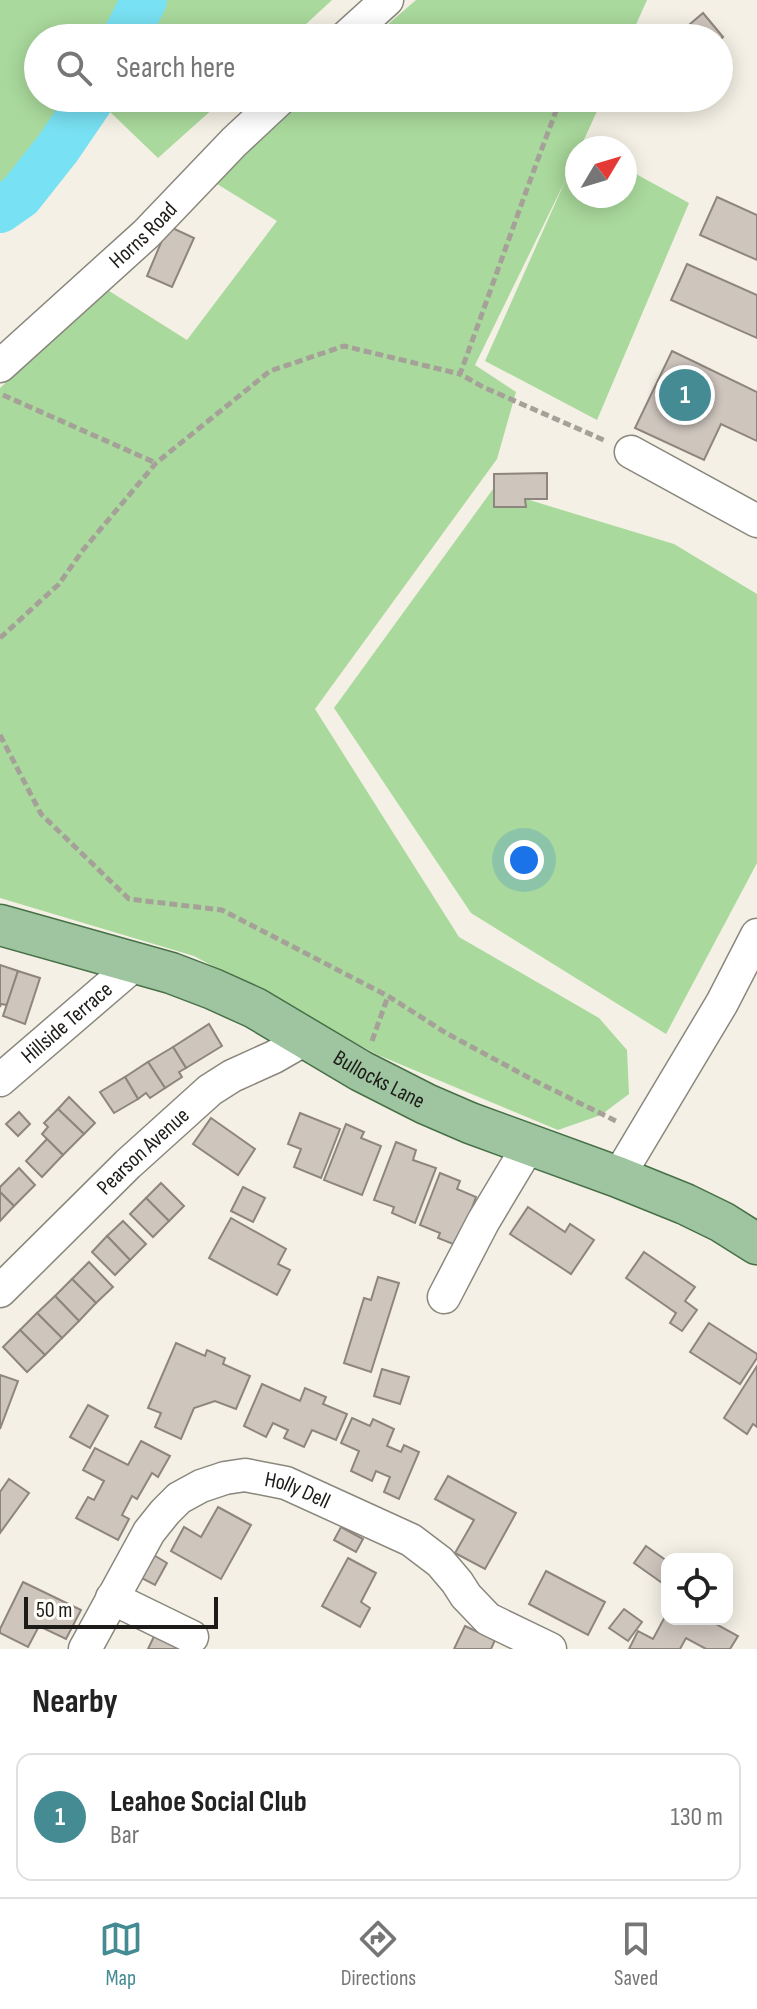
<!DOCTYPE html>
<html lang="en">
<head>
<meta charset="utf-8">
<style>
	:root { --surface:#fff; --page:#f2f2f2; --text:#222; --muted:#767676; --line:#e0e0e0; --accent:#448b94 }
	body { margin:0; font-family:"Sofia Sans Condensed",sans-serif; background:var(--page); color:var(--text) }
	.controls { position:absolute; right:24px; bottom:24px; display:grid; overflow:hidden; border-radius:16px; box-shadow:0 4px 20px #0003 }
	.controls button { width:72px; height:72px; display:grid; place-items:center; padding:0; border:0; border-bottom:2px solid var(--line); background:var(--surface); color:var(--text); font:40px sans-serif }
	.compass { position:absolute; left:565px; top:136px; width:72px; height:72px; border-radius:50%; background:var(--surface); box-shadow:0 4px 20px #0003; rotate:52deg }
	.scale { position:absolute; left:24px; bottom:20px; width:194px; box-sizing:border-box; padding-left:8px; border:4px solid #1d1b18; border-top:0; font-size:22px; line-height:28px; white-space:nowrap; color:#1d1b18; -webkit-text-stroke:6px #fffef9; paint-order:stroke }
	.you { position:absolute; left:524px; top:860px; width:28px; height:28px; margin:-20px; border:6px solid #fff; border-radius:50%; background:#1a73e8; box-shadow:0 0 0 12px #1a73e833 }
	.badge { display:grid; place-items:center; width:52px; height:52px; border-radius:50%; background:var(--accent); color:#fff; font-size:26px; font-weight:700 }
	.pin { position:absolute; translate:-50% -50%; border:4px solid #fff; box-shadow:0 2px 8px #0006 }
	.list { margin:0; padding:0; list-style:none }
	h2 { display:flex; justify-content:space-between; align-items:center; height:104px; margin:0; padding:0 32px; font-size:34px }
	h2 small { font-size:26px; font-weight:400; color:var(--muted) }
	.list li { display:grid; grid-template-columns:52px 1fr auto; gap:24px; align-items:center; box-sizing:border-box; height:128px; margin:0 16px 16px; padding:0 16px; border:2px solid var(--line); border-radius:16px }
	.list b { display:block; font-size:30px; white-space:nowrap }
	.list p { margin:0; font-size:26px; white-space:nowrap; color:var(--muted) }
	.list em { font-size:26px; font-style:normal; color:var(--muted) }
	.icon { flex:none; width:44px; height:44px; fill:none; stroke:currentColor; stroke-width:2; stroke-linecap:round; stroke-linejoin:round }
	.map { position:relative; flex:none; width:757px; height:1649px; overflow:hidden }
	.search { position:absolute; background:var(--surface); box-shadow:0 4px 20px #0003; left:24px; right:24px; top:24px; height:88px; display:flex; align-items:center; gap:20px; box-sizing:border-box; padding:0 28px; border-radius:44px; color:var(--muted); font-size:30px }
	.sheet { height:248px; background:var(--surface) }
	nav { display:flex; justify-content:space-around; align-items:center; box-sizing:border-box; height:112px; border-top:2px solid var(--line); background:var(--surface); font-size:22px; color:var(--muted) }
	nav a { display:grid; justify-items:center; gap:4px }
	nav .on { color:var(--accent) }
	.map>svg:first-child { display:block }
	.green { fill:#a9d99c }
	.lines { fill:none; stroke-linecap:round; stroke-linejoin:round }
	.river { stroke:#78e1f3; stroke-width:46 }
	.building { fill:#cec5bd; stroke:#8e867e; stroke-width:2 }
	.minor-casing { stroke:#8a877d; stroke-width:35 }
	.major-casing { stroke:#477047; stroke-width:43 }
	.path { stroke:#a5a199; stroke-width:5; stroke-dasharray:8 4; stroke-linecap:butt }
	.minor { stroke:#fff; stroke-width:32 }
	.major { stroke:#9ec5a0; stroke-width:40 }
	.labels { text-anchor:middle; dominant-baseline:central; stroke-width:7; stroke-linejoin:round; paint-order:stroke }
	.street-label { font-size:22px; fill:#1d1b18; stroke:#fffef9 }
</style>
</head>
<body>
<div class="map">
<svg width="757" height="1649" viewBox="0 0 757 1649">
	<rect width="100%" height="100%" fill="#f4f0e5"/>
	<g class="green">
		<polygon points="0,0 332,0 291,38 38,38 38,98 225,98 158,158 107,109 39,194 0,205"/>
		<polygon points="416,0 647,0 630,38 372,38"/>
		<polygon points="303,98 603,98 582,144 588,148 577,148 577,196 625,196 625,168 689,203 597,420 485,361 567,177 475,365 516,392 497,459 315,709 459,937 599,1018 627,1050 629,1094 601,1115 558,1130 378,1055 194,956 0,898 0,388 106,289 187,340 277,221 209,179"/>
		<polygon points="493,489 674,544 757,594 757,863 666,1034 471,913 334,708"/>
	</g>
	<g class="lines">
		<g class="river">
			<polyline points="125,38 144,0"/>
			<polyline points="0,210 20,196 58,148 92,98"/>
		</g>
	</g>
	<g class="building">
		<polygon points="703,13 723,37 719,41 719,38 690,38 683,30"/>
		<polygon points="717,197 757,215 757,260 700,235"/>
		<polygon points="168,226 194,238 172,287 147,276"/>
		<polygon points="687,264 757,295 757,338 671,300"/>
		<polygon points="672,351 757,392 757,441 721,424 704,460 635,428"/>
		<polygon points="547,473 547,499 525,499 526,507 494,507 494,474"/>
		<polygon points="0,965 18,971 7,1005 1,1004 0,1007"/>
		<polygon points="18,971 40,978 25,1024 3,1016"/>
		<polygon points="209,1024 222,1046 186,1068 173,1047"/>
		<polygon points="173,1047 186,1068 179,1072 182,1077 165,1088 148,1062"/>
		<polygon points="148,1062 165,1088 150,1098 146,1093 138,1099 125,1077"/>
		<polygon points="125,1077 138,1099 114,1113 100,1092"/>
		<polygon points="69,1097 95,1123 84,1134 58,1109"/>
		<polygon points="58,1109 84,1134 63,1155 42,1134 48,1127 44,1123"/>
		<polygon points="19,1112 30,1124 18,1136 6,1124"/>
		<polygon points="300,1113 340,1129 321,1178 294,1167 301,1149 288,1144"/>
		<polygon points="211,1118 255,1149 238,1175 193,1144"/>
		<polygon points="346,1124 364,1132 361,1138 381,1146 362,1195 324,1180"/>
		<polygon points="47,1139 63,1155 42,1177 26,1161"/>
		<polygon points="396,1142 416,1150 413,1160 436,1168 415,1223 392,1213 394,1207 374,1200"/>
		<polygon points="19,1168 35,1185 14,1206 0,1192 0,1187"/>
		<polygon points="440,1173 460,1181 457,1189 476,1197 458,1246 438,1238 440,1233 420,1225"/>
		<polygon points="161,1183 184,1206 169,1221 146,1198"/>
		<polygon points="243,1187 265,1198 253,1222 231,1211"/>
		<polygon points="0,1192 14,1206 0,1221"/>
		<polygon points="146,1198 169,1221 153,1237 130,1214"/>
		<polygon points="528,1207 565,1232 570,1224 594,1240 571,1274 510,1234"/>
		<polygon points="231,1218 286,1249 278,1264 290,1270 277,1295 209,1258"/>
		<polygon points="123,1221 146,1244 130,1260 107,1236"/>
		<polygon points="107,1236 130,1260 115,1275 92,1252"/>
		<polygon points="644,1252 695,1287 685,1301 697,1310 682,1331 670,1323 676,1313 626,1278"/>
		<polygon points="89,1262 113,1287 96,1303 72,1279"/>
		<polygon points="378,1277 399,1283 371,1372 344,1363 364,1298 371,1300"/>
		<polygon points="72,1279 96,1303 79,1321 55,1296"/>
		<polygon points="55,1296 79,1321 62,1338 37,1313"/>
		<polygon points="37,1313 62,1338 45,1355 20,1330"/>
		<polygon points="709,1323 757,1354 757,1358 740,1384 690,1352"/>
		<polygon points="20,1330 45,1355 27,1372 3,1347"/>
		<polygon points="176,1343 205,1356 207,1350 225,1358 223,1364 250,1376 236,1409 215,1401 194,1408 181,1439 155,1427 161,1413 148,1408"/>
		<polygon points="757,1366 757,1427 753,1424 747,1434 724,1418"/>
		<polygon points="382,1369 409,1377 400,1404 374,1396"/>
		<polygon points="0,1375 18,1381 0,1429"/>
		<polygon points="262,1384 300,1401 305,1388 326,1397 323,1404 347,1414 336,1440 312,1430 304,1447 284,1438 288,1430 273,1423 266,1437 244,1426"/>
		<polygon points="88,1405 108,1416 90,1448 70,1437"/>
		<polygon points="352,1418 370,1426 373,1419 394,1429 387,1446 401,1452 404,1445 419,1452 399,1499 384,1492 390,1477 376,1471 372,1481 351,1471 359,1451 341,1443"/>
		<polygon points="141,1441 170,1456 158,1477 152,1473 137,1499 132,1496 122,1515 129,1519 118,1540 76,1518 88,1497 94,1500 104,1481 83,1470 95,1448 128,1465"/>
		<polygon points="448,1476 516,1513 485,1569 455,1553 474,1520 435,1499"/>
		<polygon points="9,1479 29,1493 0,1533 0,1492"/>
		<polygon points="218,1507 251,1525 221,1579 171,1551 184,1527 201,1537"/>
		<polygon points="341,1527 363,1539 356,1552 334,1540"/>
		<polygon points="646,1546 667,1561 667,1583 665,1585 634,1563"/>
		<polygon points="147,1551 167,1563 155,1585 134,1574"/>
		<polygon points="348,1558 376,1573 361,1602 370,1608 360,1627 322,1606"/>
		<polygon points="546,1571 605,1602 588,1635 529,1604"/>
		<polygon points="23,1582 81,1610 66,1639 39,1626 28,1647 0,1633 0,1629"/>
		<polygon points="624,1609 642,1622 628,1641 609,1628"/>
		<polygon points="667,1613 667,1619 707,1619 738,1636 730,1649 706,1649 686,1638 680,1649 629,1649 638,1631 653,1639"/>
		<polygon points="465,1626 495,1640 491,1649 454,1649"/>
		<polygon points="157,1630 184,1649 148,1649"/>
	</g>
	<g class="lines">
		<g class="minor-casing">
			<g id="minor">
				<polyline points="345,38 387,0"/>
				<path id="s1" d="M0 366 146 234 234 142 281 98"/>
				<polyline points="631,452 757,521"/>
				<path id="s2" d="M0 1080 135 964"/>
				<polyline points="618,1177 722,1003 757,935"/>
				<path id="s3" d="M0 1291 128 1164 210 1090 232 1076 274 1057 307 1038"/>
				<polyline points="444,1297 483,1222 529,1145"/>
				<polyline points="112,1598 192,1637"/>
				<path id="s4" d="M85 1649 149 1532 165 1512 179 1498 201 1486 225 1478 245 1475 286 1483 411 1540 440 1562 457 1582 466 1596 488 1619 550 1649"/>
			</g>
		</g>
		<g class="major-casing">
			<g id="major">
				<path id="s5" d="M0 925 171 973 213 989 255 1008 361 1071 426 1104 470 1123 618 1177 685 1204 722 1222 757 1244"/>
			</g>
		</g>
		<g class="path">
			<path d="M561 98C526 189 494 282 460 374L483 387 606 441"/>
			<polyline points="3,395 156,463"/>
			<polyline points="0,638 59,584 83,550 156,463 270,371 344,346 460,374"/>
			<polyline points="0,735 41,814 129,899 222,910 388,996 446,1033 535,1081 618,1122"/>
			<polyline points="372,1041 388,996"/>
		</g>
		<use href="#minor" class="minor"/>
		<use href="#major" class="major"/>
	</g>
	<g class="labels">
		<g class="street-label">
			<text stroke="none"><textPath href="#s1" startOffset="194">Horns Road</textPath></text>
			<text stroke="none"><textPath href="#s2" startOffset="88">Hillside Terrace</textPath></text>
			<text stroke="none"><textPath href="#s5" startOffset="412">Bullocks Lane</textPath></text>
			<text stroke="none"><textPath href="#s3" startOffset="200">Pearson Avenue</textPath></text>
			<text stroke="none"><textPath href="#s4" startOffset="304">Holly Dell</textPath></text>
		</g>
	</g>
</svg>
<div class="controls">
<button><svg class="icon" aria-label="locate" viewBox="0 0 24 24"><circle cx="12" cy="12" r="6"/><path d="M12 2v4M12 18v4M2 12h4M18 12h4"/></svg></button>
</div>
<svg class="compass" viewBox="-18 -18 36 36"><path d="M0-13l5 13h-10z" fill="#e53935"/><path d="M0 13l5-13h-10z" fill="#767676"/></svg>
<div class="scale">50 m</div>
<div class="you"></div>
<div class="pin badge" style="left:685px;top:395px">1</div>
<div class="search"><svg class="icon" aria-label="search" viewBox="0 0 24 24"><circle cx="10" cy="10" r="6"/><path d="M15 15l6 6"/></svg>Search here</div>
</div>
<section class="sheet">
<h2>Nearby<small></small></h2>
<ul class="list">
<li><span class="badge">1</span><div><b>Leahoe Social Club</b><p>Bar</p></div><em>130 m</em></li>
</ul>
</section>
<nav>
<a class="on"><svg class="icon" aria-label="map" viewBox="0 0 24 24"><path d="M3 6l6-2 6 2 6-2v14l-6 2-6-2-6 2zM9 4v14M15 6v14"/></svg>Map</a>
<a><svg class="icon" aria-label="directions" viewBox="0 0 24 24"><path d="M12 3l9 9-9 9-9-9zM9 14v-3h6M13 9l2 2-2 2"/></svg>Directions</a>
<a><svg class="icon" aria-label="saved" viewBox="0 0 24 24"><path d="M7 4h10v16l-5-4-5 4z"/></svg>Saved</a>
</nav>
</body>
</html>
